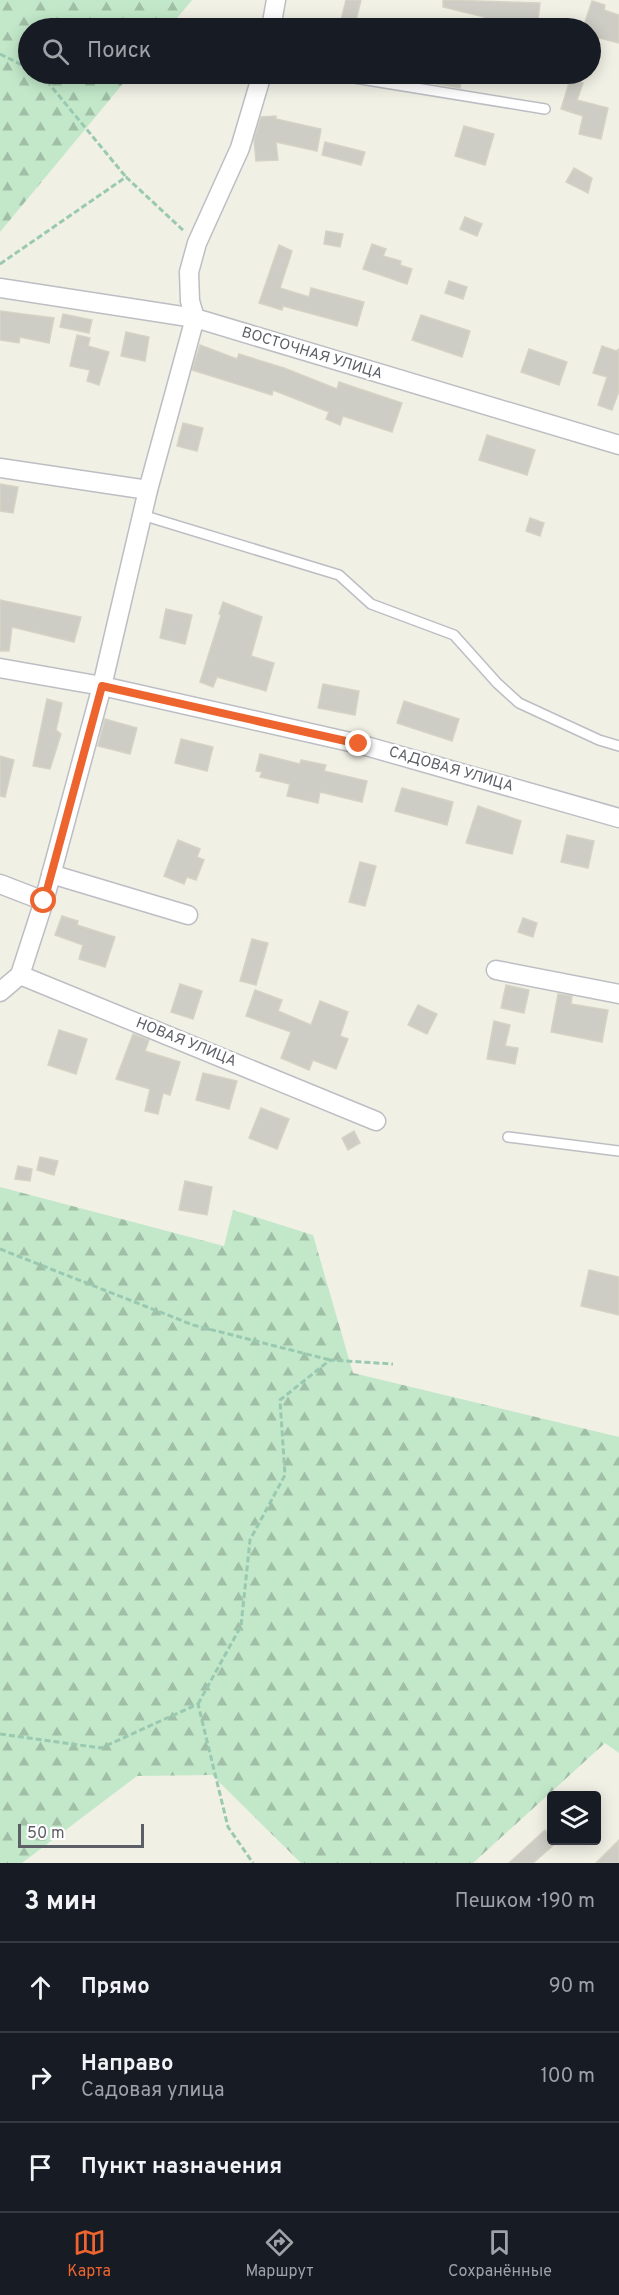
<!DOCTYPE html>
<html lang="ru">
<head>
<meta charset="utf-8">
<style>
	:root { --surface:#171b24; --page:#242831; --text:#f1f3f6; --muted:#9ea1a6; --line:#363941; --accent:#ed642e }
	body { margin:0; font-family:Overpass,sans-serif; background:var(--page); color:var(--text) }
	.controls { position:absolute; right:18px; bottom:18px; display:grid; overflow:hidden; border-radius:6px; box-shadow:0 3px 15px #0003 }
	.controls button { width:54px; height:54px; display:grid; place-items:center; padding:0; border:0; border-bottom:2px solid var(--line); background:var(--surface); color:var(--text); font:30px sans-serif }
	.scale { position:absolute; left:18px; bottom:15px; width:126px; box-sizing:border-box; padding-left:6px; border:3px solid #5d5f66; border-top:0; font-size:16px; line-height:21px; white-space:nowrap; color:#5d5f66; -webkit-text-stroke:4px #fff; paint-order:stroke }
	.stop { position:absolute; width:18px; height:18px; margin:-14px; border:4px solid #ed642e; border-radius:50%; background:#fff }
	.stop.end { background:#ed642e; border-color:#fff; box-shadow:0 2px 6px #0008 }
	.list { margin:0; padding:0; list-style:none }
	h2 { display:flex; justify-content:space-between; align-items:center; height:78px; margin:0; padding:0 24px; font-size:26px }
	h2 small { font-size:20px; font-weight:400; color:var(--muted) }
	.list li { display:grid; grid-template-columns:39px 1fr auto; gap:18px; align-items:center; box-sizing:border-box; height:90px; padding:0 24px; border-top:2px solid var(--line) }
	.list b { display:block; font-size:22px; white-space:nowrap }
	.list p { margin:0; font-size:20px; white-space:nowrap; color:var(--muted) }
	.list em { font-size:20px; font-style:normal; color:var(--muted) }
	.icon { flex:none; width:33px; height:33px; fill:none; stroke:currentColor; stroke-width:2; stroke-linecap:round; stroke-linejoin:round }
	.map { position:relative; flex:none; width:619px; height:1863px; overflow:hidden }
	.search { position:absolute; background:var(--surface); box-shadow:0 3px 15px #0003; left:18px; right:18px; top:18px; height:66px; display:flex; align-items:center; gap:15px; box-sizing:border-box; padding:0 21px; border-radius:33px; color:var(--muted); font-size:22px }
	.sheet { height:348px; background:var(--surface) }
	nav { display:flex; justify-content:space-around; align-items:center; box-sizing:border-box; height:84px; border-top:2px solid var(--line); background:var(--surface); font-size:16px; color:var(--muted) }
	nav a { display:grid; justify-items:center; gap:3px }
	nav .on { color:var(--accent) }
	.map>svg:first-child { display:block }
	.forest { fill:url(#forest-firs) }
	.building { fill:#cdccc5; stroke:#d5d3c4; stroke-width:1.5 }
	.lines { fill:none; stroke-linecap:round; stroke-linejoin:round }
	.lane-casing { stroke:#bdbec4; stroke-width:12 }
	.street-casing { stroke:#bdbec4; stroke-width:21 }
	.path { stroke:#9ac9b1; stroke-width:3; stroke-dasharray:6 3; stroke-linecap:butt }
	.lane { stroke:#fff; stroke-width:9 }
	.street { stroke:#fff; stroke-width:18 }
	.route { stroke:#ed642e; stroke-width:8 }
	.labels { text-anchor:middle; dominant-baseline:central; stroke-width:5; stroke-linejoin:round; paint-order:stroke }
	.street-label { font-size:15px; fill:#5d5f66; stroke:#fff }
</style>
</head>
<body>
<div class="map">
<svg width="619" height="1863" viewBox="0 0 619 1863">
	<defs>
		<pattern id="forest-firs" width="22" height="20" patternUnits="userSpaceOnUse" patternTransform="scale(1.5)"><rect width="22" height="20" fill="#c2e8c9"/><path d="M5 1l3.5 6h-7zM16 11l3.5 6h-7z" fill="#a1bfa7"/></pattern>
	</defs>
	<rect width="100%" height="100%" fill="#f0f0e5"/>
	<g class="forest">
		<polygon points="0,0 192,0 169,28 28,28 28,74 131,74 0,232"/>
		<polygon points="0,1187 224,1246 233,1210 313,1235 353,1373 619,1437 619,1753 605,1743 473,1863 301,1863 212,1775 137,1776 22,1863 0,1863"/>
	</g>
	<g class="building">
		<polygon points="346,0 361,0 354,28 340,24"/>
		<polygon points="443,0 540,3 537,28 481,28 484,17 443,7"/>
		<polygon points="592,1 605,5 604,10 619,15 619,43 591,36 591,28 583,28"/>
		<polygon points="416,74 449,74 462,76 460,88 416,80"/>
		<polygon points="570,80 583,83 577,100 608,108 601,139 579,134 583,116 561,109"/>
		<polygon points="276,116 276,119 321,129 317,151 276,142 278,160 256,161 254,140 261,117"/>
		<polygon points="464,126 494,134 485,165 455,156"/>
		<polygon points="325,142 365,152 361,165 322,155"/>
		<polygon points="574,168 592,178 588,193 566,182"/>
		<polygon points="465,217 482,224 477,236 460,229"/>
		<polygon points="326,231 343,234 340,247 324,244"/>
		<polygon points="372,244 386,249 383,256 401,261 400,265 412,269 407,284 363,269"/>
		<polygon points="279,245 292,251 280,288 309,297 311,288 364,302 357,326 283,306 282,310 259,303"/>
		<polygon points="449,281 467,287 463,299 445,293"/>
		<polygon points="0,311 54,318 49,343 20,337 19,343 0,340"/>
		<polygon points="63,314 92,320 89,333 60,327"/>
		<polygon points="421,315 470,331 462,357 412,340"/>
		<polygon points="126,332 149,337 145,361 121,356"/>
		<polygon points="77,335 90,338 88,346 109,352 99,385 87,381 90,370 70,366"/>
		<polygon points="200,345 237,359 239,354 284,368 337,389 339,382 402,403 392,432 343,416 340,425 326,419 329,412 273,390 272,395 192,370"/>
		<polygon points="602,346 616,351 619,349 619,391 612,410 598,405 607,377 593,373"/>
		<polygon points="529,349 567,362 559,385 521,372"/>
		<polygon points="183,423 203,428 197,451 177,446"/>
		<polygon points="487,435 535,450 527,475 479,460"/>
		<polygon points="0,484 18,487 13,513 0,511"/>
		<polygon points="530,518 544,523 540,536 526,531"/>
		<polygon points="0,600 81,617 74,642 12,627 9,651 0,651"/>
		<polygon points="223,602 262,617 251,656 274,663 266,691 217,677 213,687 200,682 221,615 219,614"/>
		<polygon points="166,609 192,615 185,644 160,638"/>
		<polygon points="323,684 359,691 355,715 318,708"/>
		<polygon points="47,699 62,703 56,730 61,734 50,769 33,766"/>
		<polygon points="404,701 459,719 452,741 397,723"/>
		<polygon points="105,719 137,728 130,754 98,746"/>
		<polygon points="181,739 213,747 207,771 175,763"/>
		<polygon points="260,754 300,764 301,760 326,765 324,771 367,781 362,802 320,792 318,803 287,796 290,784 260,777 262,772 256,771"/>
		<polygon points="0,756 14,760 5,797 0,796"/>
		<polygon points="402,788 453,802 447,825 395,811"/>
		<polygon points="478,806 521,821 512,854 466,843"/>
		<polygon points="567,835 594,841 588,868 561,862"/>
		<polygon points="178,840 200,849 197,857 204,860 196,880 187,877 184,884 164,876"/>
		<polygon points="360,862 376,866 365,906 349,902"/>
		<polygon points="62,916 78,921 77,925 115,937 105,967 79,959 83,945 55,935"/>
		<polygon points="523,918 537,923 533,937 518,932"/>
		<polygon points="252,939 268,943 256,985 240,981"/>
		<polygon points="180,984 202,991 193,1019 171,1012"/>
		<polygon points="506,985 529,990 524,1013 501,1008"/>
		<polygon points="255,990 282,1000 278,1011 311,1025 320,1001 348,1012 340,1036 348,1039 336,1069 313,1060 309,1070 281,1058 291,1032 246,1016"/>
		<polygon points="558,994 572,996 571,1004 608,1010 602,1042 551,1032"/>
		<polygon points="418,1005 437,1014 427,1034 408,1025"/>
		<polygon points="494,1021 510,1025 505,1046 518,1048 515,1064 487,1059"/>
		<polygon points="59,1030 87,1039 76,1074 48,1065"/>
		<polygon points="133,1034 149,1040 145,1051 180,1062 170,1095 163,1093 158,1114 145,1111 150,1089 116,1079"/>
		<polygon points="203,1073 237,1081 229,1109 196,1100"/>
		<polygon points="261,1108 289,1119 277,1149 249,1138"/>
		<polygon points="354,1131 360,1143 348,1150 342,1138"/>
		<polygon points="40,1157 58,1161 54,1175 37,1170"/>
		<polygon points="18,1166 32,1169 30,1181 15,1179"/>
		<polygon points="185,1181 212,1187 207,1215 179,1210"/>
		<polygon points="589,1270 619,1277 619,1315 581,1306"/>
		<polygon points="545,1830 556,1843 533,1863 509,1863"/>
		<polygon points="619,1840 619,1863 596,1863"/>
	</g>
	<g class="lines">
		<g class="lane-casing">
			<g id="lane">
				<polyline points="330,74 545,109"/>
				<polyline points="142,515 339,575 371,604 454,635 497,683 519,703 599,740 619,746"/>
				<polyline points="508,1137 619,1151"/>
			</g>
		</g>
		<g class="street-casing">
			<g id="street">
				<polyline points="271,28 276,0"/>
				<polyline points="0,288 195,318 619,445"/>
				<polyline points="0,468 148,490"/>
				<polyline points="0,668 102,686 359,744 619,818"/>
				<polyline points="51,874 188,915"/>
				<polyline points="0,884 44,901"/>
				<polyline points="496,970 619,994"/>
				<polyline points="20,975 44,901 102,686 148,490 195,318 190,301 189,272 197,243 240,148 262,74"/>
				<polyline points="0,992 20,975 376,1121"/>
			</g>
		</g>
		<g class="path">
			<polyline points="0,54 28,68"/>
			<polyline points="41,74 126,177"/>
			<polyline points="0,264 126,177 185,232"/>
			<polyline points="0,1249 193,1325 330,1360"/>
			<polyline points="198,1704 241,1626 250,1540 285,1475 280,1400 330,1360 393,1364"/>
			<polyline points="0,1734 101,1748 198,1704 228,1827 253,1863"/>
		</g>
		<use href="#lane" class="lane"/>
		<use href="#street" class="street"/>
	</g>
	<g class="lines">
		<polyline class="route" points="44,901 102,686 359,744"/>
	</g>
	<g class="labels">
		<g class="street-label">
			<text transform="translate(312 354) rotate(17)">ВОСТОЧНАЯ УЛИЦА</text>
			<text transform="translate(451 770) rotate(16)">САДОВАЯ УЛИЦА</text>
			<text transform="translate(186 1043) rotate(22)">НОВАЯ УЛИЦА</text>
		</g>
	</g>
</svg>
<div class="controls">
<button><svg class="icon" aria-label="layers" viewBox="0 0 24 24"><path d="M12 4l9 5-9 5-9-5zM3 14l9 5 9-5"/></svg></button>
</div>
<div class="scale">50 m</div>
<div class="stop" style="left:44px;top:901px"></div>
<div class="stop end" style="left:359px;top:744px"></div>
<div class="search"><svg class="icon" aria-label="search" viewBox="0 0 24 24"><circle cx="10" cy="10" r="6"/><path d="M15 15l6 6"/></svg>Поиск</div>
</div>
<section class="sheet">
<h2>3 мин<small>Пешком · 190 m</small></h2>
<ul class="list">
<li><svg class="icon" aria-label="ahead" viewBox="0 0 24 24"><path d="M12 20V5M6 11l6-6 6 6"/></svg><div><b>Прямо</b></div><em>90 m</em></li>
<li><svg class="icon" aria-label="right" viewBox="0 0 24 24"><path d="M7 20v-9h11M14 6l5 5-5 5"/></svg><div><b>Направо</b><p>Садовая улица</p></div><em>100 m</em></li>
<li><svg class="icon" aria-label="arrive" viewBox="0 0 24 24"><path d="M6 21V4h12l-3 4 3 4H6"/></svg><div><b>Пункт назначения</b></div></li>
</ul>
</section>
<nav>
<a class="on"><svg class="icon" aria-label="map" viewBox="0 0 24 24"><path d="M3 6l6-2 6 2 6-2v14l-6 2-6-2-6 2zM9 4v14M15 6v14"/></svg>Карта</a>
<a><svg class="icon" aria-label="directions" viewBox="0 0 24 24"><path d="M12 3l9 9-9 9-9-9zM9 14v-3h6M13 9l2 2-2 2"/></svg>Маршрут</a>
<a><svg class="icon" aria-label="saved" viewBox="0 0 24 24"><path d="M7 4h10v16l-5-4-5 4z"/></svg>Сохранённые</a>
</nav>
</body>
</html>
